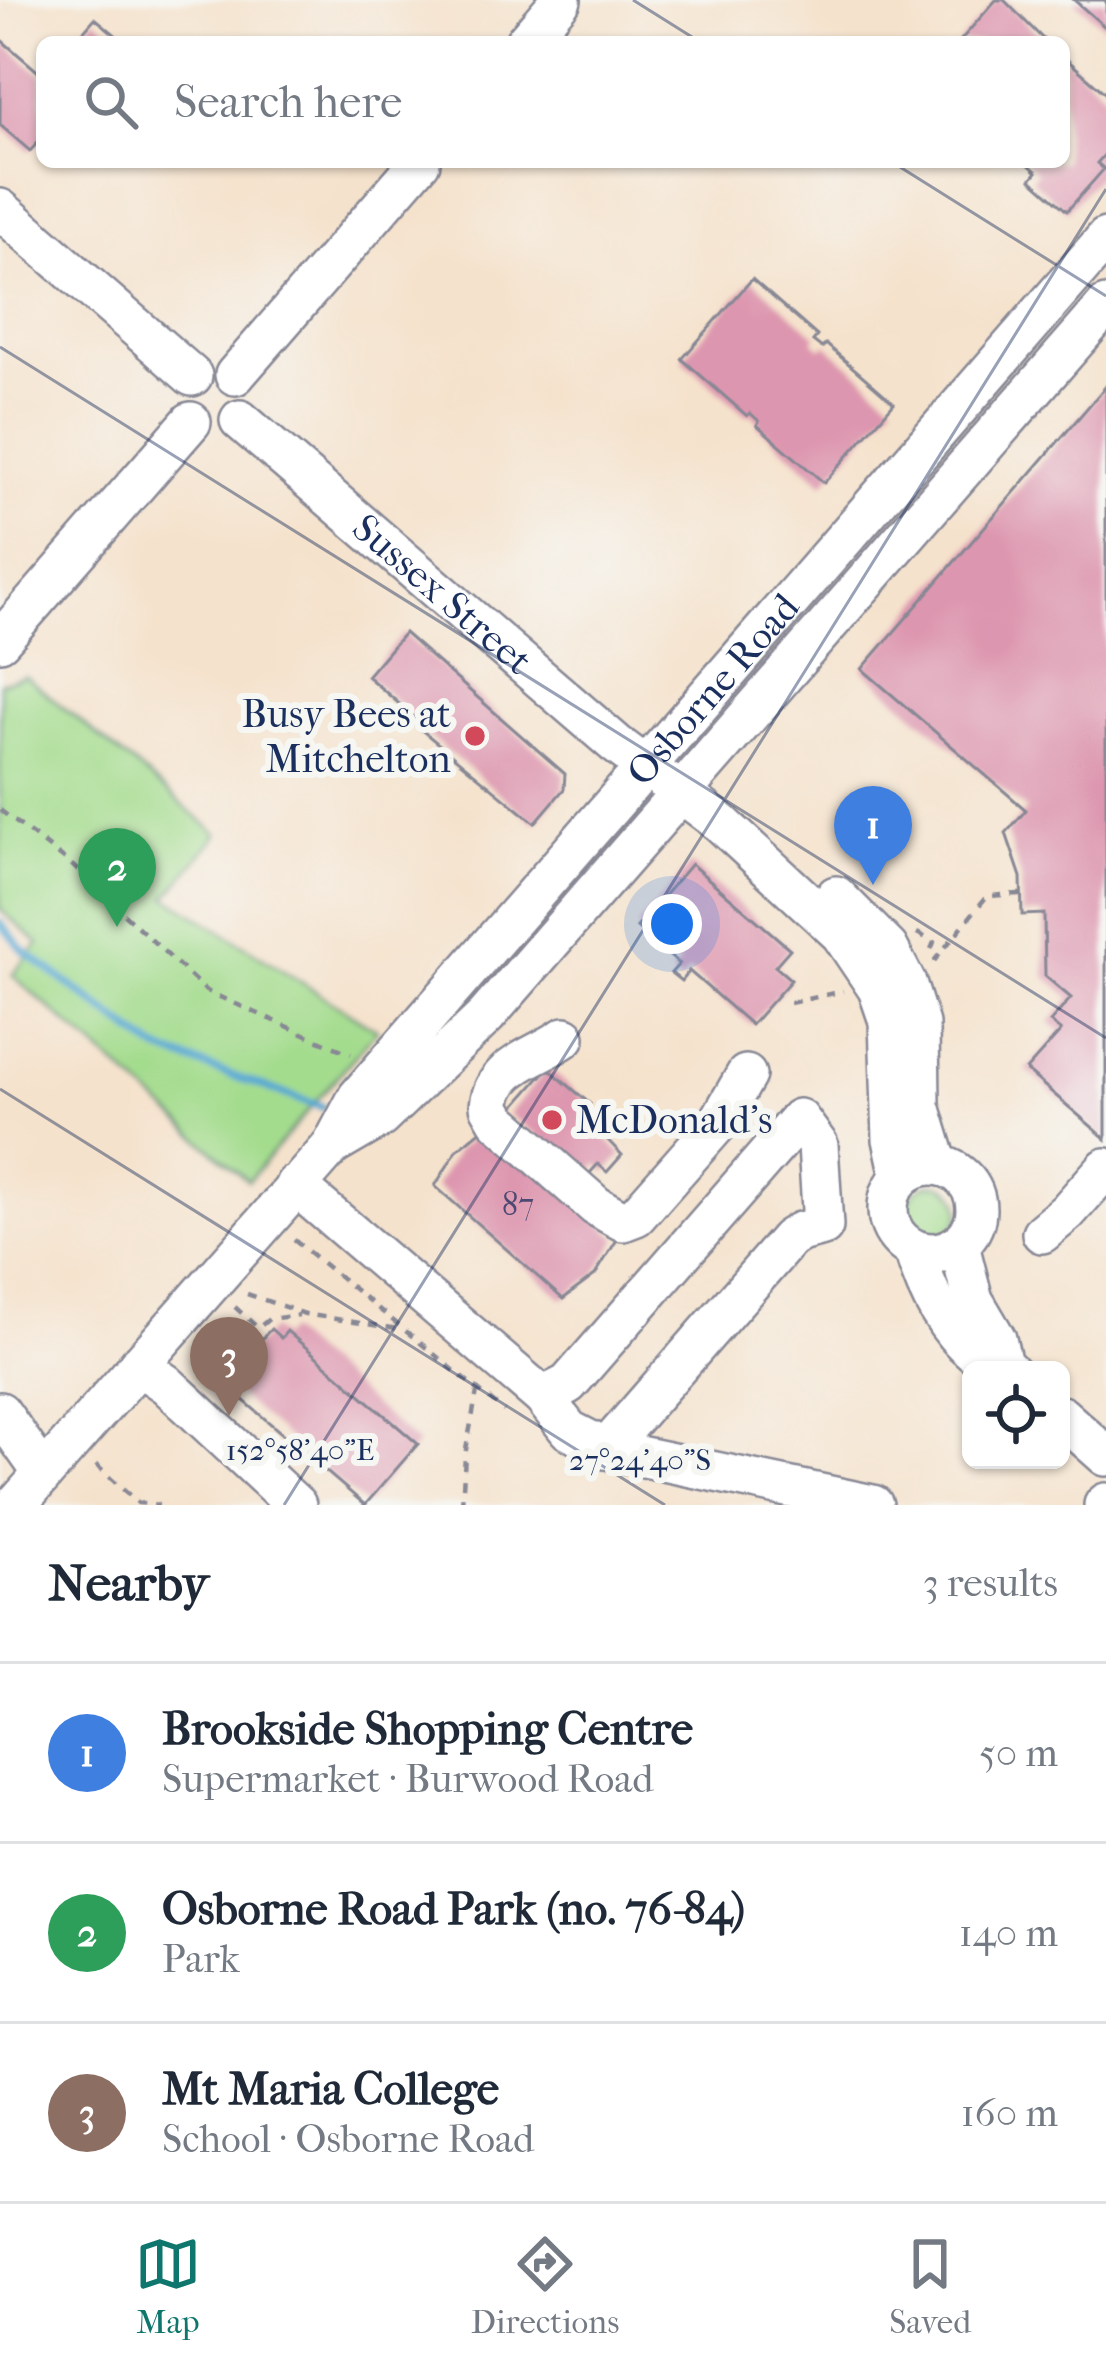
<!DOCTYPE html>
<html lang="en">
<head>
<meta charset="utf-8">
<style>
	:root { --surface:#fff; --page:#f6f6f7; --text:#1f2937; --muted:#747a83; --line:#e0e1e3; --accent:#0f766e }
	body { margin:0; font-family:"IM FELL French Canon",serif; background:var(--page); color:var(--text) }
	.controls { position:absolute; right:36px; bottom:36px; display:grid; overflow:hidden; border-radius:18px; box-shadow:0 3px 9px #0004 }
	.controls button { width:108px; height:108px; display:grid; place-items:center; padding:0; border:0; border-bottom:3px solid var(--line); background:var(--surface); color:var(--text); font:60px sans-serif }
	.you { position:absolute; left:672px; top:924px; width:42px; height:42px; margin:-30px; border:9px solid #fff; border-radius:50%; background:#1a73e8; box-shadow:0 0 0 18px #1a73e833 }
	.badge { display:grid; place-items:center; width:78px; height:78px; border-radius:50%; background:var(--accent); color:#fff; font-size:39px; font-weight:700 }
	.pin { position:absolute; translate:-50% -99px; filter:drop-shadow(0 3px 6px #0008) }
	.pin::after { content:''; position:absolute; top:63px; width:42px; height:36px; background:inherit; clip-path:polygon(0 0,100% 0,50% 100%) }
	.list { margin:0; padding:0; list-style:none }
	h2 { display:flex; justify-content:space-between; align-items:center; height:156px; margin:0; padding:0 48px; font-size:51px }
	h2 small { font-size:39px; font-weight:400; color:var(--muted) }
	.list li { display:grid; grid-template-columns:78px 1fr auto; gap:36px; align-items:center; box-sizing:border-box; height:180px; padding:0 48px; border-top:3px solid var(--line) }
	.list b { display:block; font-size:45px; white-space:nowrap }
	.list p { margin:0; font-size:39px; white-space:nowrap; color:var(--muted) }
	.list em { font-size:39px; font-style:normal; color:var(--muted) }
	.icon { flex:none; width:66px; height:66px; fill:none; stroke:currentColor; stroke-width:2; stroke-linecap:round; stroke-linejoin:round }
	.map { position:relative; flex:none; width:1106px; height:1505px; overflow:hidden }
	.search { position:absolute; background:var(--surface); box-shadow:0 3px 9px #0004; left:36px; right:36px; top:36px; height:132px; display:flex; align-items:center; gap:30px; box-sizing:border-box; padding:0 42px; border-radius:18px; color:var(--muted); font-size:45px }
	.sheet { height:696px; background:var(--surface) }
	nav { display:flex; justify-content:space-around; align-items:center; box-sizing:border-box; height:168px; border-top:3px solid var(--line); background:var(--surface); font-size:33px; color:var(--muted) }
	nav a { display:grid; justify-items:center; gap:6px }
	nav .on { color:var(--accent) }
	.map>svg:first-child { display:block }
	.green { fill:#a4dc8e; stroke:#608676; stroke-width:3 }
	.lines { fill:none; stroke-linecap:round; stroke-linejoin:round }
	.stream { stroke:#58a9d3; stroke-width:8 }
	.building { fill:#dd96af }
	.minor-casing { stroke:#888895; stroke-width:44 }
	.path { stroke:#888895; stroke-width:4.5; stroke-dasharray:9 9; stroke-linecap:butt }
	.minor { stroke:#fff; stroke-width:39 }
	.ticks { fill:none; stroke:#1b2f5e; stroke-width:3; stroke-opacity:0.45 }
	.poi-dot { fill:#d1495b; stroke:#f6f6f2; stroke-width:4.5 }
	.labels { text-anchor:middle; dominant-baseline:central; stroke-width:12; stroke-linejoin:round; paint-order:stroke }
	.number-label { font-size:33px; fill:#4c4972 }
	.street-label { font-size:39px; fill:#1b2f5e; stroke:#f6f6f2 }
	.poi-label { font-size:39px; fill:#1b2f5e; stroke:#f6f6f2; text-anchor:end }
	.ticks-label { font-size:30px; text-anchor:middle; fill:#1b2f5e; stroke:#f6f6f2; stroke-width:12; stroke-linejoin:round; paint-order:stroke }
</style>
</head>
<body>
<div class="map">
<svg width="1106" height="1505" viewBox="0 0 1106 1505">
	<rect width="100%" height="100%" fill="#f6f6f2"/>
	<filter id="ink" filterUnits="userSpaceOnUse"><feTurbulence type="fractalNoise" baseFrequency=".00833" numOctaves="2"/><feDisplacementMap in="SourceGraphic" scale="24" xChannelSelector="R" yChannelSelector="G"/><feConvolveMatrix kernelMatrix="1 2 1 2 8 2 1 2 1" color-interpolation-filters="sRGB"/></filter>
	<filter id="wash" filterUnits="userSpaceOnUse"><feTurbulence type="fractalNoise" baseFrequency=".004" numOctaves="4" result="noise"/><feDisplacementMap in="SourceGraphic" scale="48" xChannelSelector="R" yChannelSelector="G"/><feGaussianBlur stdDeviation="2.7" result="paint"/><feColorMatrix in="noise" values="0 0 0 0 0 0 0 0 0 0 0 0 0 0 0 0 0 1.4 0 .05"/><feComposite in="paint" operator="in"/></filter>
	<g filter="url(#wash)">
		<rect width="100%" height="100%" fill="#f5e2cc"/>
		<g class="green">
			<polygon points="25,676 218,834 167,897 377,1030 248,1181 12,975 39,944 0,909 0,683"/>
			<circle cx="934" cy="1210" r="26"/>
		</g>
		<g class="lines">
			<polyline class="stream" points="0,923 24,951 156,1049 322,1107"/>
		</g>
		<g id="blocks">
			<g class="building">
				<polygon points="996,0 1004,0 1046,42 959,42"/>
				<polygon points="1074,0 1106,0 1106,28"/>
				<polygon points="95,18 124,42 74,42"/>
				<polygon points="0,39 42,75 42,138 30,151 0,125"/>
				<polygon points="1064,57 1106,94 1106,153 1097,163 1104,169 1067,211 1031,179 1037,172 1026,162 1064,162"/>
				<polygon points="752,279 817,336 813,341 822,348 826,344 894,403 824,483 757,425 759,421 750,413 747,416 682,359"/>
				<polygon points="1106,386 1106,1139 1026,1070 1061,1031 1050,1022 1071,998 1045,976 1044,914 1022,915 1021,877 1006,833 1026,810 862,669"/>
				<polygon points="404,633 565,774 564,789 535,823 414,724 418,720 367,676"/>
				<polygon points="691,864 790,949 775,966 791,980 751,1025 689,971 681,981 671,973 679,964 637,927"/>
				<polygon points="548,1068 590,1104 582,1113 622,1155 607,1172 598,1164 589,1174 508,1114"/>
				<polygon points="488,1125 618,1238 595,1275 563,1299 435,1186 457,1150"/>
				<polygon points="271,1329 281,1338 287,1331 418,1444 365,1505 221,1381"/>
			</g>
		</g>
	</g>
	<g filter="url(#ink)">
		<use href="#blocks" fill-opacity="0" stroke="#888895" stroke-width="3"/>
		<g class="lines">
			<g class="minor-casing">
				<g id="minor">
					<polyline points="525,42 561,0"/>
					<polyline points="0,209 192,376"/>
					<polyline points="235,375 420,162"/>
					<path id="s1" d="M240 420 616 744 721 823 841 934 878 989 889 1021 893 1139 901 1176"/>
					<polyline points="0,641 191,422"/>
					<polyline points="836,896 888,948 906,983 919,1024 920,1106 938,1165"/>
					<path d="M565 1037C538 1057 494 1064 490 1106L498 1120 596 1206 623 1221 636 1216 719 1122 746 1075"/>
					<polyline points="332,1146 380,1118 486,1016 1106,306"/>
					<circle cx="932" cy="1209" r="44"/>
					<polyline points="295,1185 543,1397 569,1430 606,1449 873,1505"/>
					<polyline points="1042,1233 1067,1212 1106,1168"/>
					<polyline points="959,1245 973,1300 996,1339 1002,1365"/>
					<path d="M914 1250C925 1287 942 1326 973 1351 983 1359 997 1362 1008 1370"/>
					<polyline points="138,1365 166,1384 296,1505"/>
					<polyline points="543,1397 568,1384 799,1119 818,1145 823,1226 800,1232 789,1239 606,1449"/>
					<polyline points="0,1412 43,1473"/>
					<polyline points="1061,1416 1106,1456"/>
					<path id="s2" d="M16 1505 332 1146 358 1097 1106 238"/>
					<polyline points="1104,1505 1106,1503"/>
				</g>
			</g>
			<g class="path">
				<polyline points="0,810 73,866 206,991 351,1054"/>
				<polyline points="917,933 934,942 928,957"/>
				<polyline points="934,961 987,896 1021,894"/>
				<polyline points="790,1003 843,991"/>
				<polyline points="294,1240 504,1411"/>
				<polyline points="247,1294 305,1314 398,1329"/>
				<polyline points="235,1307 258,1328 269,1319 299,1315"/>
				<polyline points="96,1465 138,1503 159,1505"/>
				<polyline points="462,1505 465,1455 477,1392"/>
			</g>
			<use href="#minor" class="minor"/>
		</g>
	</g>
	<path class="ticks" d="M633 0 700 42M892 162 1106 296M0 347 1106 1038M0 1089 665 1505M284 1505 1106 189"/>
	<g class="poi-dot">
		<circle cx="475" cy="736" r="12"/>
		<circle cx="552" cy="1120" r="12"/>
	</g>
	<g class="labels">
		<g class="number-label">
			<text x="518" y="1204">87</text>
		</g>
		<g class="street-label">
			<text stroke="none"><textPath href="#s1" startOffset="267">Sussex Street</textPath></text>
			<text stroke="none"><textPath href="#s2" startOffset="1074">Osborne Road</textPath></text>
		</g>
		<g class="poi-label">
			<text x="451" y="714">Busy Bees at<tspan x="451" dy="45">Mitchelton</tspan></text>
			<text x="576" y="1120" text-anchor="start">McDonald's</text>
		</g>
	</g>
	<g class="ticks-label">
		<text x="300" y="1460">152°58'40"E</text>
		<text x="640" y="1470">27°24'40"S</text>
	</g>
</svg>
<div class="controls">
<button><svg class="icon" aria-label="locate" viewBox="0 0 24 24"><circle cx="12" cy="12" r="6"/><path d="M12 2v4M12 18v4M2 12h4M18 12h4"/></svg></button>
</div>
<div class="you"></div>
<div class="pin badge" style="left:873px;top:885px;background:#3f7fe0">1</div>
<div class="pin badge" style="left:117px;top:927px;background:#2e9e5b">2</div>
<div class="pin badge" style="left:229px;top:1416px;background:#8d6e63">3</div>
<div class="search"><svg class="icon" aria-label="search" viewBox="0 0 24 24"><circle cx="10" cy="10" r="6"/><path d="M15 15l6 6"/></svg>Search here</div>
</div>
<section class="sheet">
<h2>Nearby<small>3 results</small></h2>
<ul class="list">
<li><span class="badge" style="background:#3f7fe0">1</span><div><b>Brookside Shopping Centre</b><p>Supermarket · Burwood Road</p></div><em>50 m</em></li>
<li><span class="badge" style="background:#2e9e5b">2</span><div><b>Osborne Road Park (no. 76-84)</b><p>Park</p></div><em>140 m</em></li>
<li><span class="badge" style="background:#8d6e63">3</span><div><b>Mt Maria College</b><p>School · Osborne Road</p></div><em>160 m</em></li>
</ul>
</section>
<nav>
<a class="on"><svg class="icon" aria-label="map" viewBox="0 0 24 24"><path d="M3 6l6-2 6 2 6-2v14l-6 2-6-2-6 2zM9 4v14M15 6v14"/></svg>Map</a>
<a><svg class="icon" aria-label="directions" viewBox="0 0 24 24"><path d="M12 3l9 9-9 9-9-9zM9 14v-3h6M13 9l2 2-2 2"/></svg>Directions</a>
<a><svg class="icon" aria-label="saved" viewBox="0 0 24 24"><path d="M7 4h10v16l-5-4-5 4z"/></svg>Saved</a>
</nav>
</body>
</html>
